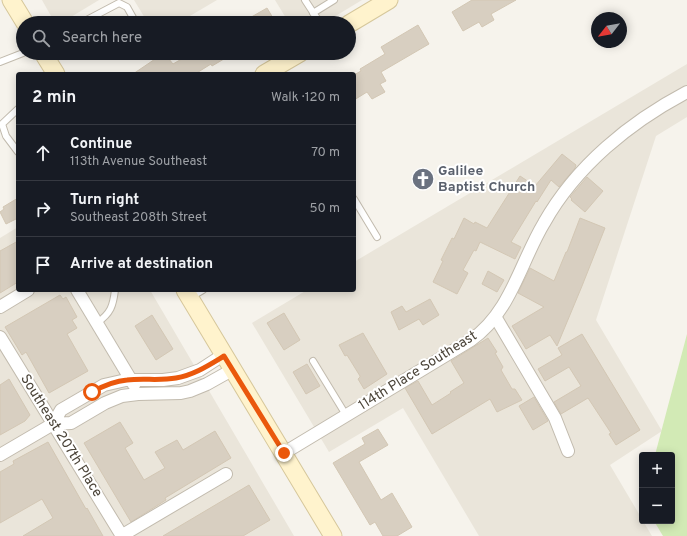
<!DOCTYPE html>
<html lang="en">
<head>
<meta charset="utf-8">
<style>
	:root { --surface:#171b24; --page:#242831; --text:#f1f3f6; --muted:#9ea1a6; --line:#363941 }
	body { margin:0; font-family:Overpass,sans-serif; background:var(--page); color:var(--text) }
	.controls { position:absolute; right:12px; bottom:12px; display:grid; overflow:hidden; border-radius:4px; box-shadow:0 2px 10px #0003 }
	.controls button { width:36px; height:36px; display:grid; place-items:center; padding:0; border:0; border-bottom:1px solid var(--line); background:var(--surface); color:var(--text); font:20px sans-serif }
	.compass { position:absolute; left:591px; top:12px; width:36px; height:36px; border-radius:50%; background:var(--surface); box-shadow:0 2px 10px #0003; rotate:239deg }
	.stop { position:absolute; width:12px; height:12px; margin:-9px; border:3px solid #ea580c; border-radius:50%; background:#fff }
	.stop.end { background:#ea580c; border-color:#fff; box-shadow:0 1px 4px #0008 }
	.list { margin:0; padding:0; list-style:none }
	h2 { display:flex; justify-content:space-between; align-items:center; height:52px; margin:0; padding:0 16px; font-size:17px }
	h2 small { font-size:13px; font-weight:400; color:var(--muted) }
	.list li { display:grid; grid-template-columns:26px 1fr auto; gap:12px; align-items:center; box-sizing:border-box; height:56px; padding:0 16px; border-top:1px solid var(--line) }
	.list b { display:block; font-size:15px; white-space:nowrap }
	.list p { margin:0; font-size:13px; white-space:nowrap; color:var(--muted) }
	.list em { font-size:13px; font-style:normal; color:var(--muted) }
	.icon { flex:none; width:22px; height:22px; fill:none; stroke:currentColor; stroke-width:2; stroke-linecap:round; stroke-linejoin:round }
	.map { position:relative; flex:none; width:687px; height:536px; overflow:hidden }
	.search { position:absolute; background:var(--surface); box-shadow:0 2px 10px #0003; left:16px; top:16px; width:340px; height:44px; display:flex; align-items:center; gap:10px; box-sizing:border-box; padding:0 14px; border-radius:22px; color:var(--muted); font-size:15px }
	.panel { position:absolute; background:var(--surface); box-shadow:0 2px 10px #0003; left:16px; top:72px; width:340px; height:220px; border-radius:4px }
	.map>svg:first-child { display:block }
	.residential { fill:#eae5da }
	.green { fill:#d2eab5 }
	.building { fill:#d8cfc1; stroke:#d3c7b4 }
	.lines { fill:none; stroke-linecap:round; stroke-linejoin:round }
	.lane-casing { stroke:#c2bbae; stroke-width:8 }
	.street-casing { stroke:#c2bbae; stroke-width:14 }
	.secondary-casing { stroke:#d6c79b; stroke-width:19 }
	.lane { stroke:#fff; stroke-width:6 }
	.street { stroke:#fff; stroke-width:12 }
	.secondary { stroke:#fff3cd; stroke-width:17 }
	.route { stroke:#ea580c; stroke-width:5 }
	.labels { text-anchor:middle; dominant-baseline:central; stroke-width:4; stroke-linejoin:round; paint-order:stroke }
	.worship-label { font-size:14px; font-weight:bold; fill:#5b616d; stroke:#fff; text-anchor:start }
	.street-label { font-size:14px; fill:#4b4439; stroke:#fff }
</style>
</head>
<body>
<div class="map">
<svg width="687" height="536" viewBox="0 0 687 536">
	<rect width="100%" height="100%" fill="#f6f3ec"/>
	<g class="residential">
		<polygon points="42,0 99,0 61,23 55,23"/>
		<polygon points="134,0 217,0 178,23 148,23"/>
		<polygon points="275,0 362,0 324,23 289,23"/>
		<polygon points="687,64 687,117 656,136 596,320 662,431 610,465 642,519 642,521 643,521 652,536 479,536 403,408 329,452 252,323 307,290 354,290 354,262"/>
		<polygon points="18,227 18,290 150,290 294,536 0,536 0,238"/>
	</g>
	<polygon class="green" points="687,334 687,536 663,536 654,521 672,521 672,455 655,455"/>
	<g class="building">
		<polygon points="472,0 516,0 491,14 494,20 482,27 479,22 463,31 452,12"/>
		<polygon points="267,8 276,23 241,23"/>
		<polygon points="418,25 429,44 381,72 386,81 380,84 385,92 372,99 367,92 354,100 354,75 361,71 360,69 385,54 381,47"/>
		<polygon points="164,53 173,64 192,53 234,53 212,66 211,64 195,74 133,74"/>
		<polygon points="562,154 576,165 575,168 559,187 551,180 537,202 536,201 511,242 521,247 515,259 480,242 476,251 474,250 463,270 468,273 457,294 433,282 443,261 441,260 452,238 454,239 464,218 474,224 475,222 487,228 520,176 535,186"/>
		<polygon points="587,177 603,191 585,212 571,200 572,199 570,197"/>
		<polygon points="18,198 18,218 6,224 0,212 4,209 3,207"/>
		<polygon points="580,218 605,228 582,286 557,346 550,335 526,349 512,326 544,307 518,293 530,268 554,281 566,252 567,252"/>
		<polygon points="18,241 18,282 0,293 0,251"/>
		<polygon points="488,271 504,280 497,292 482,284"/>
		<polygon points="60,295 63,299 66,297 77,317 72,320 77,328 67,334 88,371 49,393 26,352 22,355 5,327"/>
		<polygon points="430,299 439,315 423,325 419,319 399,330 391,312 402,306 406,312"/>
		<polygon points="284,313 300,340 284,350 267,323"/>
		<polygon points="152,315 173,349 156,360 135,326"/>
		<polygon points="363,333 387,374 364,389 358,379 360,377 360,376 347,355 345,356 339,345"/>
		<polygon points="582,334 640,430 616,445 609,434 611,433 588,398 561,414 554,402 581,386 569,367 545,381 538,369 562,355 558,348"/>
		<polygon points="488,338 497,352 495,353 503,367 501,370 512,389 515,389 522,400 497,412 490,399 432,434 405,388 418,381 432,405 451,393 450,392 464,383 451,361"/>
		<polygon points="307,364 320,386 306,394 293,372"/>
		<polygon points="9,379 30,415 25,421 0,435 0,385"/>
		<polygon points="534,397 548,421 533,430 519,406"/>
		<polygon points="120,422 133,443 125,448 144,480 165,468 155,452 177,440 183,450 215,431 231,458 165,498 166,500 131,522 84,443"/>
		<polygon points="378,429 388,445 359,462 381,500 392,493 412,527 397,536 383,536 375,522 370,525 333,463 365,444 362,438"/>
		<polygon points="48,442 86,509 87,508 103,536 23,536 53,518 42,499 0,523 0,472 14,464 13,461"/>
		<polygon points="249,485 270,520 243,536 163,536"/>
	</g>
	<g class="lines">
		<g class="lane-casing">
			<g id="lane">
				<polyline points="305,0 320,23"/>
				<polyline points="313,13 334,0"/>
				<polyline points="81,23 119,3 127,7 136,23"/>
				<polyline points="0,62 23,53"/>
				<polyline points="18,109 2,124 6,136 18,152"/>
				<polyline points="354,199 377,237"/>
				<polyline points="191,297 203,290"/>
				<path d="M97 323C111 313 113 306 115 290"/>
				<polyline points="313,361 346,415"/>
			</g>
		</g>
		<g class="street-casing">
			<g id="street">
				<polyline points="77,290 134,385"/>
				<polyline points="0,307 28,290"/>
				<polyline points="496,318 555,418 568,451"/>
				<polyline points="0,337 122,536"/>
				<polyline points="223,355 200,370 178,378 163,380 126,380 104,385 61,410 53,424 71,423 105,403 122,396 138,394 181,393 190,391 207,384 232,370"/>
				<path d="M284 453 471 340C511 312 520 263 544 223 576 166 630 122 687 92"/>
				<polyline points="0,455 53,424"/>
				<polyline points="121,536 226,474"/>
			</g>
		</g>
		<g class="secondary-casing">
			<g id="secondary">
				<polyline points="11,0 25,23"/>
				<polyline points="349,24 389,0"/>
				<polyline points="43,53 56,74"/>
				<polyline points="264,74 300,53"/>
				<polyline points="185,290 333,536"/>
			</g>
		</g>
		<use href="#lane" class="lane"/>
		<use href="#street" class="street"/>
		<use href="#secondary" class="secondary"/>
	</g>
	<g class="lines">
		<path class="route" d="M92 392C103 386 114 381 127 380 143 378 160 381 176 378 194 375 209 365 224 356L284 453"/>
	</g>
	<defs>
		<g id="church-disc" transform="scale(1.15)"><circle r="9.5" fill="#6b7280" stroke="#fff"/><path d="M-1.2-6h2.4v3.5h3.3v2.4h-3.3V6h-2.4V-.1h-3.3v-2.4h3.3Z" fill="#fff"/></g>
	</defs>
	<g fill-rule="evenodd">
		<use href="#church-disc" x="423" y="179"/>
	</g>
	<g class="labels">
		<g class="worship-label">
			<text x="438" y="171">Galilee<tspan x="438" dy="16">Baptist Church</tspan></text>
		</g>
		<g class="street-label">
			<text transform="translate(418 371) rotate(-32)">114th Place Southeast</text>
			<text transform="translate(61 436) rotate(58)">Southeast 207th Place</text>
		</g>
	</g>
</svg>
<div class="controls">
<button>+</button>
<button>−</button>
</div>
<svg class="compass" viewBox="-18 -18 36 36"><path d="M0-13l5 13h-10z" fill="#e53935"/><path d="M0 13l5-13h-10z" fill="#9ea1a6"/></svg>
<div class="stop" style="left:92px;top:392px"></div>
<div class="stop end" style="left:284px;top:453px"></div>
<div class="search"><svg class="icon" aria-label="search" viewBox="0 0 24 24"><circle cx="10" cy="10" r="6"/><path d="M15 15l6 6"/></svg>Search here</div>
<section class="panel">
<h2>2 min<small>Walk · 120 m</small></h2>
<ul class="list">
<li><svg class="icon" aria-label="ahead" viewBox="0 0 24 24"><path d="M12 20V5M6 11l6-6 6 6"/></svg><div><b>Continue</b><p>113th Avenue Southeast</p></div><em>70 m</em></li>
<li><svg class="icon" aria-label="right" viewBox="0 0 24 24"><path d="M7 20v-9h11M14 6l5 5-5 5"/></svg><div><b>Turn right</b><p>Southeast 208th Street</p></div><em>50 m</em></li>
<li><svg class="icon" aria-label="arrive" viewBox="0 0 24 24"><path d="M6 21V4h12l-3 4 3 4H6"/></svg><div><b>Arrive at destination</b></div></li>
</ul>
</section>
</div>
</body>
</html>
